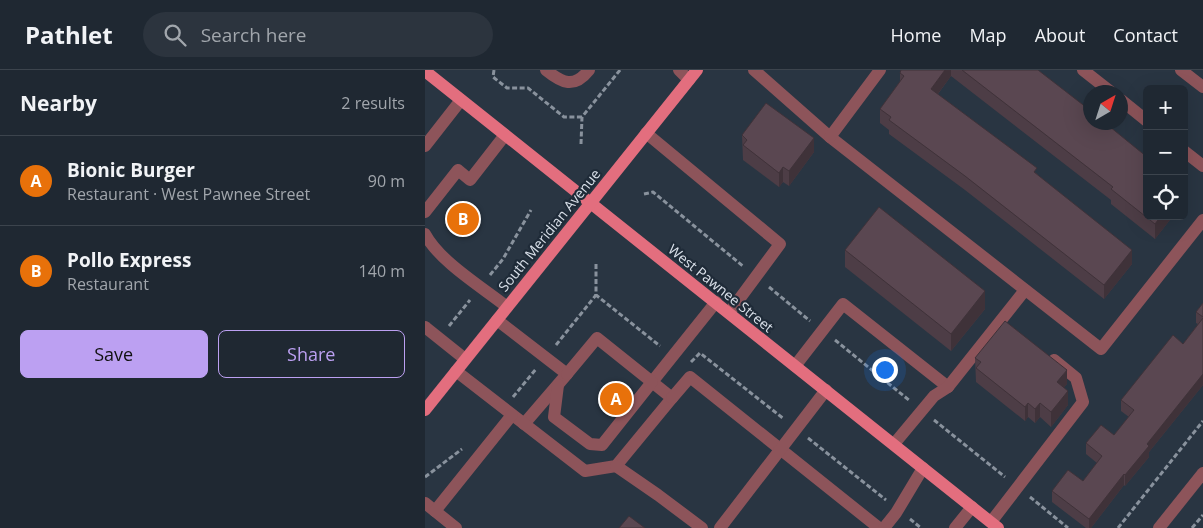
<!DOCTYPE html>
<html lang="en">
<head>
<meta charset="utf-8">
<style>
	:root { --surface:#1f2832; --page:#2c343e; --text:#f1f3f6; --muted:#a1a6ac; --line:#3c444d; --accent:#bca0f2 }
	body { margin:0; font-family:"Open Sans",sans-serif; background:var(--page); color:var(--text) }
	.controls { position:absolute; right:15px; top:15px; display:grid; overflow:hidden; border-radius:8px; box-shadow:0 5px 20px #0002 }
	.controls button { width:45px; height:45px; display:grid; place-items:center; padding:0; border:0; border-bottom:1px solid var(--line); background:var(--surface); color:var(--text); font:25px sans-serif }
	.compass { position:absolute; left:658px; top:15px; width:45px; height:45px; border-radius:50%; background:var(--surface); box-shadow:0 5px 20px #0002; rotate:39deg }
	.you { position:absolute; left:459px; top:299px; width:18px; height:18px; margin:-12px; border:4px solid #fff; border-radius:50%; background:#1a73e8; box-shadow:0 0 0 8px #1a73e833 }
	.badge { display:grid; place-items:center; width:32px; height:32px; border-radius:50%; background:var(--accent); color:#fff; font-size:16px; font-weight:700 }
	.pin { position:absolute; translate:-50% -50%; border:2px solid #fff; box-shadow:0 1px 5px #0006 }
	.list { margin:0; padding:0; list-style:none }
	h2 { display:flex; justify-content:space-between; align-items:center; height:65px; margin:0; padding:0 20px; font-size:21px }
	h2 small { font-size:16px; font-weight:400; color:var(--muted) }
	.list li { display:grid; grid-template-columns:32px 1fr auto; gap:15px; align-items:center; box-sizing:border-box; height:90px; padding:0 20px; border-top:1px solid var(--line) }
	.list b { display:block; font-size:19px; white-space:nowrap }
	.list p { margin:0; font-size:16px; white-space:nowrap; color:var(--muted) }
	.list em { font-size:16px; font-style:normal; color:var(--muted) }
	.actions { display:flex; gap:10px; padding:15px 20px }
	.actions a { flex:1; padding:11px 0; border:1px solid var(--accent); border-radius:8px; text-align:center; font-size:18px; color:var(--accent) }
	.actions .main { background:var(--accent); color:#111 }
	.icon { flex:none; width:28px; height:28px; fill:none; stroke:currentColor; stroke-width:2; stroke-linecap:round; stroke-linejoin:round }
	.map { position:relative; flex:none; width:778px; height:458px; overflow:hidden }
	header { display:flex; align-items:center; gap:30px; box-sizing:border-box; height:70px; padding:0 25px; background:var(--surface); border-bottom:1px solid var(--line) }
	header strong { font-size:24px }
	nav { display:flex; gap:28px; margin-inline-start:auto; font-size:18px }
	.search { width:350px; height:45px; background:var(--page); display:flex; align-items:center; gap:12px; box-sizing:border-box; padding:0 18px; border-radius:28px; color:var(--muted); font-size:19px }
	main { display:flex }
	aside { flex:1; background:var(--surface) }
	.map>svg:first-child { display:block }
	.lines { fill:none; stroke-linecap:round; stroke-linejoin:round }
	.path { stroke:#89929d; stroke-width:3; stroke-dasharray:5 2.5; stroke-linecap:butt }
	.minor { stroke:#8d545a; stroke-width:12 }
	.major { stroke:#e36e7e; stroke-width:12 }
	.wall { fill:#4d3d46 }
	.shaded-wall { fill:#3f3239 }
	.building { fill:#5a4751; stroke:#3f3239 }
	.labels { text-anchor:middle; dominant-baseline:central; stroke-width:4.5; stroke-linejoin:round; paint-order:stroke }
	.street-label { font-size:14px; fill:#dae1ea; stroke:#1f2b38 }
</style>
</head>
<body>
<header>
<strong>Pathlet</strong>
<div class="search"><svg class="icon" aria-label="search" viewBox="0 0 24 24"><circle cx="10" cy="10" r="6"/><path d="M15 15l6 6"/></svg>Search here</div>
<nav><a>Home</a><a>Map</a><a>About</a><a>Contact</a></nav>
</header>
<main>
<aside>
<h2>Nearby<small>2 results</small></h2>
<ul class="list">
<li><span class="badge" style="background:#e8710a">A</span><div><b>Bionic Burger</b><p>Restaurant · West Pawnee Street</p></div><em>90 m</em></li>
<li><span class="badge" style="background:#e8710a">B</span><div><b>Pollo Express</b><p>Restaurant</p></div><em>140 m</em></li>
</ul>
<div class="actions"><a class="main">Save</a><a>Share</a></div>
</aside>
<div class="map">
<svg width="778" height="458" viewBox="0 0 778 458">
	<rect width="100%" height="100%" fill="#293542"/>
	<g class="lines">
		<g class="path">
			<polyline points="69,0 68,7 82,18 103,18 139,47 157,47"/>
			<polyline points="156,74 157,47 195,0"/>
			<polyline points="219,124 228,122 319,197"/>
			<polyline points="171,194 171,225 235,276"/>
			<polyline points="65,205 78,189 106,140"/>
			<polyline points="344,217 385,251"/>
			<polyline points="24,256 45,230"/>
			<polyline points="410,270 485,331"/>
			<polyline points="131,275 171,225"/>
			<polyline points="266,292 275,283 359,349"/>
			<polyline points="88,327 111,299"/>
			<polyline points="509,350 580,407"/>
			<polyline points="383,368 461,430"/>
			<polyline points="0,407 37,379"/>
			<polyline points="605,427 643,458"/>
			<polyline points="485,449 496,458"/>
			<polyline points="693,458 778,351"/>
			<polyline points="767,458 778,445"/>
		</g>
		<g class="minor">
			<path d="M121 0C137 13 149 19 164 0"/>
			<polyline points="254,0 264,10"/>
			<polyline points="329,0 405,67 676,279 778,150"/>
			<polyline points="658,0 686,22"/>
			<polyline points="756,0 778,17"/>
			<polyline points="696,30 722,51"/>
			<polyline points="221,63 355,174 304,243"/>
			<polyline points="405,67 455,0"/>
			<polyline points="0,76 36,30"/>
			<polyline points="759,81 778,96"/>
			<polyline points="0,142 33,100 45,110 80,65"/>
			<path d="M0 164C15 192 57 217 82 237"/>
			<polyline points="72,250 142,304 99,354"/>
			<polyline points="0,257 40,289"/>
			<polyline points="370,296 418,234 523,317"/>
			<polyline points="31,301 160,401 191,396 247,328 227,312 291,232"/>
			<polyline points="133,315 129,347 165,374 177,375 227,312 172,268 142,304"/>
			<polyline points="247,328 265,307 454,458"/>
			<polyline points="469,374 509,326 523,317 600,220"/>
			<polyline points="191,396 233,425 277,458"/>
			<polyline points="0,433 31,458"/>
			<polyline points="10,441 87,345"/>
			<polyline points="566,452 658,332 651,308 629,290"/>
			<polyline points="295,458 401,320"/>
			<polyline points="459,458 471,443 498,398"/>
			<polyline points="530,458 547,437"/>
			<polyline points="734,458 778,403"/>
		</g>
		<g class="major">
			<polyline points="0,1 573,458"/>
			<polyline points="0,340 272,0"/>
		</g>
	</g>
	<g class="wall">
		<polygon points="476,0 613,0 748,146 730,169 686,134 686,130 526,6 513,24 612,104 707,194 679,229 540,120 464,64 464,60 455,53 455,39 475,13 475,3"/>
		<polygon points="317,65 389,82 364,116 358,112 354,117 318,90"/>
		<polygon points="420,180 560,239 526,281 420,197"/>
		<polygon points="778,233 778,315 724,382 724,387 700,416 699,415 666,458 661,458 627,432 627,421 658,411 672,393 661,384 661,373 689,365 704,347 696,341 696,330 758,274 773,254 771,253 771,242"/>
		<polygon points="550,288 642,314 639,317 643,335 626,357 615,347 610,353 603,347 600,351 551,312"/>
	</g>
	<g class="shaded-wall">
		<polygon points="520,0 526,0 526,6 506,33 506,19"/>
		<polygon points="389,68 389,82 364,116 364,101"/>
		<polygon points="358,97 358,112 354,117 354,103"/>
		<polygon points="736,146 748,146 730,169 730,154"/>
		<polygon points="707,180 707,194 679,229 679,215"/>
		<polygon points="560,221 560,239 526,281 526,264"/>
		<polygon points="642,300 642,314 632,326 632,312"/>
		<polygon points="778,304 778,315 724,382 724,387 700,416 700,405 722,374"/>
		<polygon points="643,321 643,335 626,357 626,342"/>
		<polygon points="603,333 603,347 600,351 600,337"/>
		<polygon points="615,333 615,347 610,353 610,339"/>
		<polygon points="699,404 699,415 666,458 664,458 664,449"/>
	</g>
	<g class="building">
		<polygon points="476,0 520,0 506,19 612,98 609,102 707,180 679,215 540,106 464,50 466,47 455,39 479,6 475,3"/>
		<polygon points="537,0 613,0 666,41 666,52 679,52 722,87 722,146 736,146 730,154 686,119 688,117"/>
		<polygon points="341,33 389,68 364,101 358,97 354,103 318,75 322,70 317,65"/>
		<polygon points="454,137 560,221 526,264 420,180"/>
		<polygon points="778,233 778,247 771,242"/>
		<polygon points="778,248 778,304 722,374 724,376 700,405 699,404 664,449 627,421 643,400 658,411 677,386 661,373 676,355 689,365 709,340 696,330 748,265 758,274"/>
		<polygon points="580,251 642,300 632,312 643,321 626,342 615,333 610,339 603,333 600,337 551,298 556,292 550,288"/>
		<polygon points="204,446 220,458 194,458"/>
	</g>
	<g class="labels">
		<g class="street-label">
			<text transform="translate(124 160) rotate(-51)">South Meridian Avenue</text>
			<text transform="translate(296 218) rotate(39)">West Pawnee Street</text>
		</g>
	</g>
</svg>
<div class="controls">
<button>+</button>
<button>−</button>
<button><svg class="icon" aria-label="locate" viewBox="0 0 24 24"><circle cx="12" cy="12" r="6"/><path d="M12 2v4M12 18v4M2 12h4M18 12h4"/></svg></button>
</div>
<svg class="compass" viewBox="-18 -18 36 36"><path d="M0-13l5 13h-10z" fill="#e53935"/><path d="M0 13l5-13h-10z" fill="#a1a6ac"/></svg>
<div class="you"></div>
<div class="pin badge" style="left:191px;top:329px;background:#e8710a">A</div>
<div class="pin badge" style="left:38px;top:149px;background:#e8710a">B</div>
</div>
</main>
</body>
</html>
